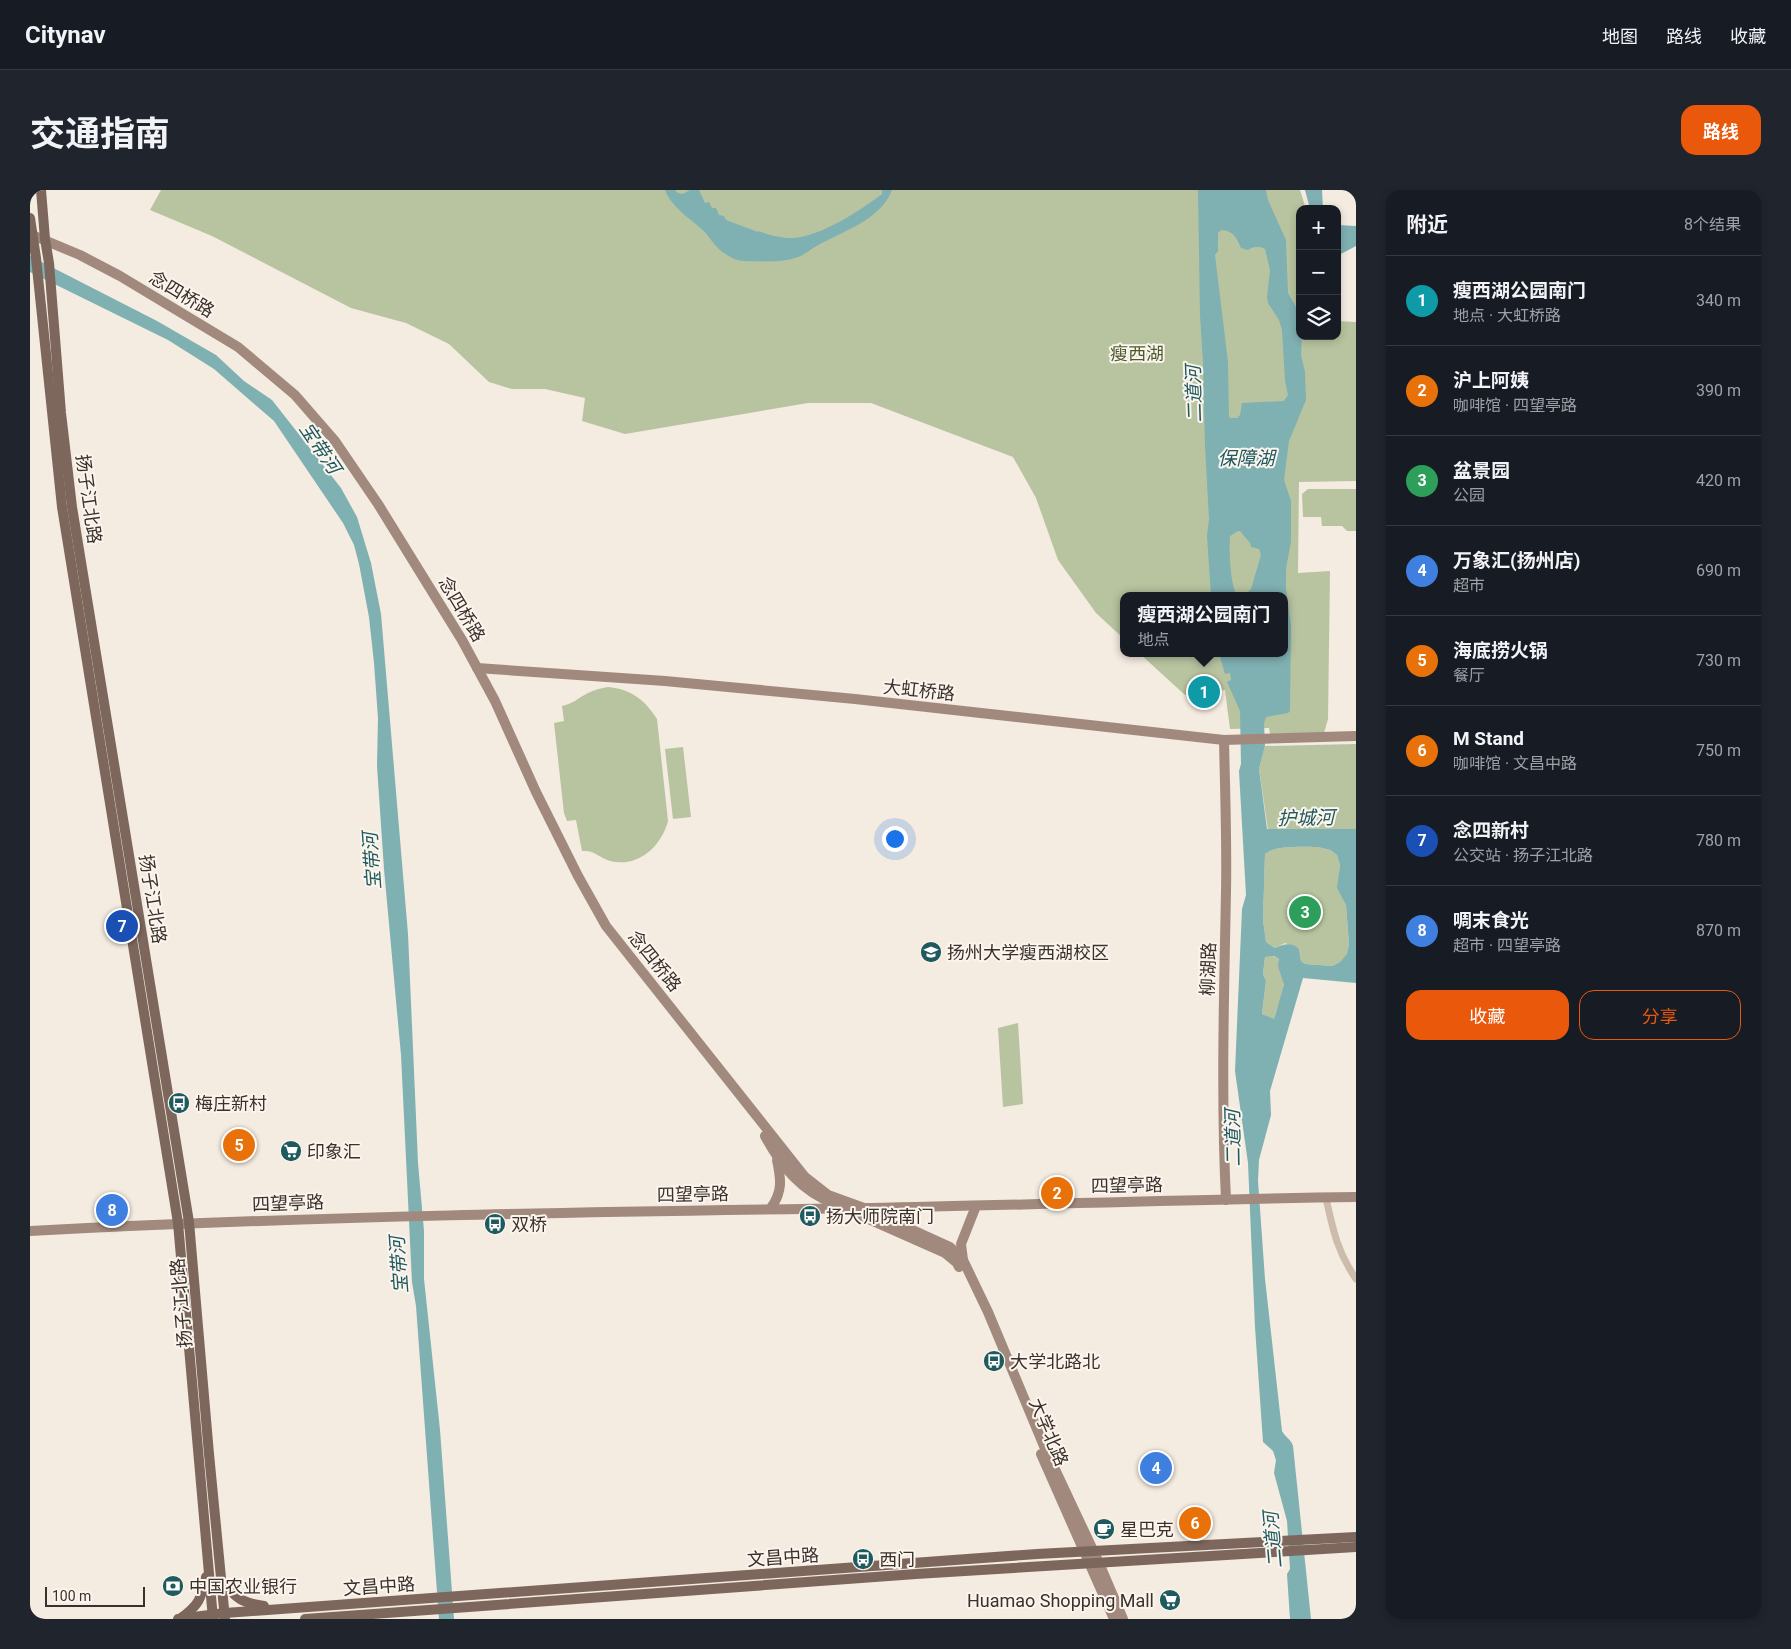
<!DOCTYPE html>
<html lang="zh">
<head>
<meta charset="utf-8">
<style>
	:root { --surface:#171b24; --page:#20242c; --text:#f1f3f6; --muted:#9ea1a6; --line:#363941; --accent:#ea580c }
	body { margin:0; font-family:Roboto,"Noto Sans SC",sans-serif; background:var(--page); color:var(--text) }
	.controls { position:absolute; right:15px; top:15px; display:grid; overflow:hidden; border-radius:10px; box-shadow:0 2px 8px #0003 }
	.controls button { width:45px; height:45px; display:grid; place-items:center; padding:0; border:0; border-bottom:1px solid var(--line); background:var(--surface); color:var(--text); font:25px sans-serif }
	.scale { position:absolute; left:15px; bottom:12px; width:100px; box-sizing:border-box; padding-left:5px; border:2px solid #3b302b; border-top:0; font-size:14px; line-height:18px; white-space:nowrap; color:#3b302b; -webkit-text-stroke:4px #fbf5ee; paint-order:stroke }
	.you { position:absolute; left:864px; top:648px; width:18px; height:18px; margin:-12px; border:4px solid #fff; border-radius:50%; background:#1a73e8; box-shadow:0 0 0 8px #1a73e833 }
	.badge { display:grid; place-items:center; width:32px; height:32px; border-radius:50%; background:var(--accent); color:#fff; font-size:16px; font-weight:700 }
	.pin { position:absolute; translate:-50% -50%; border:2px solid #fff; box-shadow:0 1px 5px #0006 }
	.popup { position:absolute; left:1090px; top:402px; width:168px; height:65px; box-sizing:border-box; display:grid; place-content:center; border-radius:10px; background:var(--surface); filter:drop-shadow(0 1px 4px #0005); font-size:16px; white-space:nowrap; color:var(--muted) }
	.popup b { font-size:19px; color:var(--text) }
	.popup::after { content:''; position:absolute; left:50%; top:100%; margin-left:-10px; border:10px solid transparent; border-top-color:var(--surface) }
	.list { margin:0; padding:0; list-style:none }
	h2 { display:flex; justify-content:space-between; align-items:center; height:65px; margin:0; padding:0 20px; font-size:21px }
	h2 small { font-size:16px; font-weight:400; color:var(--muted) }
	.list li { display:grid; grid-template-columns:32px 1fr auto; gap:15px; align-items:center; box-sizing:border-box; height:90px; padding:0 20px; border-top:1px solid var(--line) }
	.list b { display:block; font-size:19px; white-space:nowrap }
	.list p { margin:0; font-size:16px; white-space:nowrap; color:var(--muted) }
	.list em { font-size:16px; font-style:normal; color:var(--muted) }
	.actions { display:flex; gap:10px; padding:15px 20px }
	.actions a { flex:1; padding:11px 0; border:1px solid var(--accent); border-radius:15px; text-align:center; font-size:18px; color:var(--accent) }
	.actions .main { background:var(--accent); color:#fff }
	.icon { flex:none; width:28px; height:28px; fill:none; stroke:currentColor; stroke-width:2; stroke-linecap:round; stroke-linejoin:round }
	.map { position:relative; flex:none; width:1326px; height:1429px; overflow:hidden; border-radius:15px }
	header { display:flex; align-items:center; gap:30px; box-sizing:border-box; height:70px; padding:0 25px; background:var(--surface); border-bottom:1px solid var(--line) }
	header strong { font-size:24px }
	nav { display:flex; gap:28px; margin-inline-start:auto; font-size:18px }
	.intro { display:flex; align-items:center; justify-content:space-between; box-sizing:border-box; height:120px; padding:0 30px }
	h1 { margin:0; font-size:35px }
	.button { padding:12px 22px; border-radius:15px; background:var(--accent); color:#fff; font-size:18px; font-weight:700 }
	main { display:flex; gap:30px; padding:0 30px }
	aside { flex:1; background:var(--surface); border-radius:15px; box-shadow:0 2px 8px #0003 }
	.map>svg:first-child { display:block }
	.green { fill:#b8c4a0 }
	.water { fill:#7fb0b2; fill-rule:evenodd }
	.lines { fill:none; stroke-linecap:round; stroke-linejoin:round }
	.street { stroke:#cdbbac; stroke-width:7 }
	.secondary { stroke:#a18a7d; stroke-width:10 }
	.primary { stroke:#7d675c; stroke-width:10 }
	.labels { text-anchor:middle; dominant-baseline:central; stroke-width:4; stroke-linejoin:round; paint-order:stroke }
	.street-label { font-size:18px; fill:#3b302b; stroke:#fbf5ee }
	.park-label { font-size:18px; fill:#4a5a2e; stroke:#fbf5ee }
	.poi-label { font-size:18px; fill:#3b302b; stroke:#fbf5ee; text-anchor:start }
	.water-label { font-size:19px; font-style:italic; fill:#1f5a5e; stroke:#fbf5ee }
</style>
</head>
<body>
<header>
<strong>Citynav</strong>
<nav><a>地图</a><a>路线</a><a>收藏</a></nav>
</header>
<div class="intro"><h1>交通指南</h1><a class="button">路线</a></div>
<main>
<div class="map">
<svg width="1326" height="1429" viewBox="0 0 1326 1429">
	<rect width="100%" height="100%" fill="#f4ebe1"/>
	<g class="green">
		<polygon points="131,0 1270,0 1276,19 1270,19 1270,146 1307,146 1307,131 1326,132 1326,291 1269,292 1268,383 1300,381 1298,529 1294,543 1240,544 1239,538 1200,539 1195,500 1155,505 1109,463 1254,463 1254,406 1094,406 1094,449 1066,423 1028,370 1006,308 983,267 841,213 778,213 595,244 552,231 555,208 515,199 482,199 459,192 419,154 376,133 321,118 182,46 120,20"/>
		<polygon points="1278,299 1326,299 1326,341 1317,341 1312,336 1292,336 1291,327 1273,327 1272,304"/>
		<path d="M578 497C601 499 615 510 627 529L638 631C631 657 608 678 580 671 568 667 565 660 552 661L546 630 537 631 534 623 524 533 534 531 532 516C543 514 548 508 558 503 564 500 571 498 578 497Z"/>
		<polygon points="1326,554 1326,639 1238,640 1229,579 1235,556"/>
		<polygon points="653,557 661,627 643,629 635,559"/>
		<path d="M1288 657 1300 660 1307 665 1310 675 1308 698 1316 715 1319 755 1318 764 1310 772 1302 776 1275 774 1271 771 1269 759 1255 753 1245 758 1236 752 1233 730 1235 664C1245 655 1274 657 1288 657Z"/>
		<path d="M1243 766 1249 769C1248 779 1254 788 1254 798 1252 809 1246 818 1244 830L1232 824 1236 791 1233 784 1235 767Z"/>
		<polygon points="988,833 993,914 973,917 968,838"/>
	</g>
	<g class="water">
		<path d="M635 0H645L648 3 653 4 660 0H669L675 13 679 12 682 18H686L689 25 694 26 696 30 728 42 729 41C740 46 758 50 771 47 797 42 831 20 852 4V0H862C850 31 812 41 785 57 778 61 773 66 765 68 749 73 731 71 714 71 706 71 696 65 690 60 684 55 680 48 675 42 662 30 641 17 635 0Z"/>
		<path d="M1168 0H1236L1238 10 1256 50 1258 103 1270 124V146H1272L1271 165 1275 182 1276 210 1259 251 1254 290 1261 311V351L1256 379V398L1261 436 1260 521 1258 523 1236 527 1234 533 1235 556 1229 579 1237 639H1326V793L1273 788 1240 901 1241 925 1229 970 1228 991 1235 1089 1252 1241C1255 1247 1261 1249 1263 1256L1281 1429H1260L1257 1384 1260 1379 1257 1331 1244 1283 1246 1270 1243 1261 1233 1252 1225 1137 1218 973 1205 881 1212 719 1216 705 1209 581 1211 574 1210 521 1197 492 1201 490 1200 483 1195 484 1189 463H1254V406H1181L1177 346 1179 329 1175 256 1173 173 1170 125ZM1191 40C1204 41 1206 47 1211 58L1218 60C1224 56 1229 56 1235 59L1240 80 1237 107 1238 113 1249 130 1252 140 1255 191 1258 205 1254 211 1212 213 1210 225 1207 228H1200L1199 226 1198 172 1185 65 1188 61V43ZM1208 341H1210L1220 353 1221 357 1229 359 1231 365 1221 399 1218 402 1206 403C1200 392 1199 359 1200 346ZM1288 657 1300 660 1307 665 1310 675 1307 698 1316 715 1319 755 1317 764 1310 772 1302 776 1275 774 1271 771 1269 759C1261 752 1254 754 1245 758L1236 752 1233 730 1235 664C1245 655 1274 657 1288 657ZM1244 766 1249 769 1248 776 1254 795 1244 829 1232 824 1236 791 1233 784 1235 767Z"/>
		<polygon points="1275,0 1292,0 1293,19 1280,19"/>
		<polygon points="1307,35 1326,36 1326,56 1307,66"/>
		<polygon points="0,66 127,131 186,165 214,191 242,210 311,298 327,327 341,373 351,424 378,744 388,973 394,1041 394,1089 410,1240 424,1429 409,1429 386,1116 382,1092 371,865 354,679 347,576 348,528 344,473 339,427 329,374 324,355 313,333 244,231 184,179 138,150 0,82"/>
	</g>
	<g class="lines">
		<path class="street" d="M1296 1008C1303 1040 1307 1061 1326 1089"/>
		<g class="secondary">
			<polyline points="0,44 50,65 90,86 208,157 265,205 305,251 348,314 432,450 465,511 506,602 548,686 576,736 775,987 798,1005 834,1018 920,1057 933,1070 958,1122 1014,1256 1069,1373 1093,1429"/>
			<polyline points="447,478 635,491 825,509 1194,550 1326,546"/>
			<path d="M1194 550C1195 600 1197 651 1196 702 1194 805 1191 907 1196 1010"/>
			<path d="M735 946C752 977 771 1001 805 1014"/>
			<path d="M741 1018C753 1001 751 989 747 970"/>
			<polyline points="818,1020 915,1063 927,1073 929,1077"/>
			<path d="M0 1041C280 1026 560 1022 840 1018 1002 1015 1164 1009 1326 1007"/>
			<polyline points="933,1070 931,1054 946,1016"/>
			<polyline points="1011,1264 1084,1429"/>
		</g>
		<g class="primary">
			<polyline points="11,0 15,49 19,73 31,223 42,317 159,1032 179,1264 195,1429"/>
			<polyline points="0,28 6,68 32,317 148,1033 183,1429"/>
			<path d="M192 1392C206 1408 212 1413 234 1416"/>
			<path d="M151 1428C169 1415 171 1409 176 1387"/>
			<polyline points="148,1429 195,1423 1007,1364 1326,1347"/>
			<polyline points="275,1429 886,1384 1326,1357"/>
		</g>
	</g>
	<defs>
		<g id="university-disc" transform="scale(1.125)"><circle r="9.5" fill="#1f5a5e" stroke="#fbf5ee"/><path d="M0-5L7-2L0 1L-7-2ZM-4 1L0 2.5L4 1V4Q0 6-4 4Z" fill="#fff"/></g>
		<g id="bus-disc" transform="scale(1.125)"><circle r="9.5" fill="#1f5a5e" stroke="#fbf5ee"/><path d="M-5-6H5V4H4V6H2V4H-2V6H-4V4H-5ZM-3.5-4V0h7V-4ZM-3.5 1.2v1.5H-2V1.2ZM2 1.2v1.5H3.5V1.2Z" fill="#fff"/></g>
		<g id="supermarket-disc" transform="scale(1.125)"><circle r="9.5" fill="#1f5a5e" stroke="#fbf5ee"/><path d="M-6-5.5h2.5l.6 2H6L4.5 2H-2.5L-4.4-4H-6ZM-1.5 3.2a1.3 1.3 0 1 0 .1 0ZM3 3.2a1.3 1.3 0 1 0 .1 0Z" fill="#fff"/></g>
		<g id="cafe-disc" transform="scale(1.125)"><circle r="9.5" fill="#1f5a5e" stroke="#fbf5ee"/><path d="M-5.5-4.5H6V0H3Q3 3.5 0 3.5H-2.5Q-5.5 3.5-5.5 0ZM3-3.2v2h1.7v-2ZM-6 4.5H4V6H-6Z" fill="#fff"/></g>
		<g id="bank-disc" transform="scale(1.125)"><circle r="9.5" fill="#1f5a5e" stroke="#fbf5ee"/><path d="M-6-4H6V4H-6ZM0-2.3a2.3 2.3 0 1 0 0 4.6a2.3 2.3 0 1 0 0-4.6Z" fill="#fff"/></g>
	</defs>
	<g fill-rule="evenodd">
		<use href="#university-disc" x="901" y="762"/>
		<use href="#bus-disc" x="149" y="913"/>
		<use href="#supermarket-disc" x="261" y="961"/>
		<use href="#bus-disc" x="780" y="1026"/>
		<use href="#bus-disc" x="465" y="1034"/>
		<use href="#bus-disc" x="964" y="1171"/>
		<use href="#cafe-disc" x="1074" y="1339"/>
		<use href="#bus-disc" x="833" y="1369"/>
		<use href="#bank-disc" x="143" y="1396"/>
		<use href="#supermarket-disc" x="1140" y="1410"/>
	</g>
	<g class="labels">
		<g class="street-label">
			<text transform="translate(152 104) rotate(31)">念四桥路</text>
			<text transform="translate(59 309) rotate(82)">扬子江北路</text>
			<text transform="translate(432 419) rotate(59)">念四桥路</text>
			<text transform="translate(889 500) rotate(6)">大虹桥路</text>
			<text transform="translate(123 709) rotate(81)">扬子江北路</text>
			<text transform="translate(625 771) rotate(51)">念四桥路</text>
			<text transform="translate(1178 779) rotate(-88)">柳湖路</text>
			<text transform="translate(1097 995) rotate(-1)">四望亭路</text>
			<text transform="translate(663 1004) rotate(-1)">四望亭路</text>
			<text transform="translate(258 1013) rotate(-2)">四望亭路</text>
			<text transform="translate(151 1113) rotate(-95)">扬子江北路</text>
			<text transform="translate(1019 1242) rotate(67)">大学北路</text>
			<text transform="translate(753 1367) rotate(-4)">文昌中路</text>
			<text transform="translate(349 1396) rotate(-4)">文昌中路</text>
		</g>
		<g class="park-label">
			<text x="1107" y="163">瘦西湖</text>
		</g>
		<g class="poi-label">
			<text x="917" y="762">扬州大学瘦西湖校区</text>
			<text x="165" y="913">梅庄新村</text>
			<text x="277" y="961">印象汇</text>
			<text x="796" y="1026">扬大师院南门</text>
			<text x="481" y="1034">双桥</text>
			<text x="980" y="1171">大学北路北</text>
			<text x="1090" y="1339">星巴克</text>
			<text x="849" y="1369">西门</text>
			<text x="159" y="1396">中国农业银行</text>
			<text x="1124" y="1410" text-anchor="end">Huamao Shopping Mall</text>
		</g>
		<g class="water-label">
			<text transform="translate(1164 204) rotate(-92)">二道河</text>
			<text transform="translate(290 258) rotate(56)">宝带河</text>
			<text x="1216" y="268">保障湖</text>
			<text transform="translate(1276 628) rotate(-1)">护城河</text>
			<text transform="translate(342 671) rotate(-94)">宝带河</text>
			<text transform="translate(1203 948) rotate(-91)">二道河</text>
			<text transform="translate(369 1075) rotate(-94)">宝带河</text>
			<text transform="translate(1243 1350) rotate(-95)">二道河</text>
		</g>
	</g>
</svg>
<div class="controls">
<button>+</button>
<button>−</button>
<button><svg class="icon" aria-label="layers" viewBox="0 0 24 24"><path d="M12 4l9 5-9 5-9-5zM3 14l9 5 9-5"/></svg></button>
</div>
<div class="scale">100 m</div>
<div class="you"></div>
<div class="pin badge" style="left:1174px;top:502px;background:#0f9aa8">1</div>
<div class="popup"><b>瘦西湖公园南门</b>地点</div>
<div class="pin badge" style="left:1027px;top:1003px;background:#e8710a">2</div>
<div class="pin badge" style="left:1275px;top:722px;background:#2e9e5b">3</div>
<div class="pin badge" style="left:1126px;top:1278px;background:#3f7fe0">4</div>
<div class="pin badge" style="left:209px;top:955px;background:#e8710a">5</div>
<div class="pin badge" style="left:1165px;top:1333px;background:#e8710a">6</div>
<div class="pin badge" style="left:92px;top:736px;background:#1a4fb4">7</div>
<div class="pin badge" style="left:82px;top:1020px;background:#3f7fe0">8</div>
</div>
<aside>
<h2>附近<small>8个结果</small></h2>
<ul class="list">
<li><span class="badge" style="background:#0f9aa8">1</span><div><b>瘦西湖公园南门</b><p>地点 · 大虹桥路</p></div><em>340 m</em></li>
<li><span class="badge" style="background:#e8710a">2</span><div><b>沪上阿姨</b><p>咖啡馆 · 四望亭路</p></div><em>390 m</em></li>
<li><span class="badge" style="background:#2e9e5b">3</span><div><b>盆景园</b><p>公园</p></div><em>420 m</em></li>
<li><span class="badge" style="background:#3f7fe0">4</span><div><b>万象汇(扬州店)</b><p>超市</p></div><em>690 m</em></li>
<li><span class="badge" style="background:#e8710a">5</span><div><b>海底捞火锅</b><p>餐厅</p></div><em>730 m</em></li>
<li><span class="badge" style="background:#e8710a">6</span><div><b>M Stand</b><p>咖啡馆 · 文昌中路</p></div><em>750 m</em></li>
<li><span class="badge" style="background:#1a4fb4">7</span><div><b>念四新村</b><p>公交站 · 扬子江北路</p></div><em>780 m</em></li>
<li><span class="badge" style="background:#3f7fe0">8</span><div><b>啁末食光</b><p>超市 · 四望亭路</p></div><em>870 m</em></li>
</ul>
<div class="actions"><a class="main">收藏</a><a>分享</a></div>
</aside>
</main>
</body>
</html>
